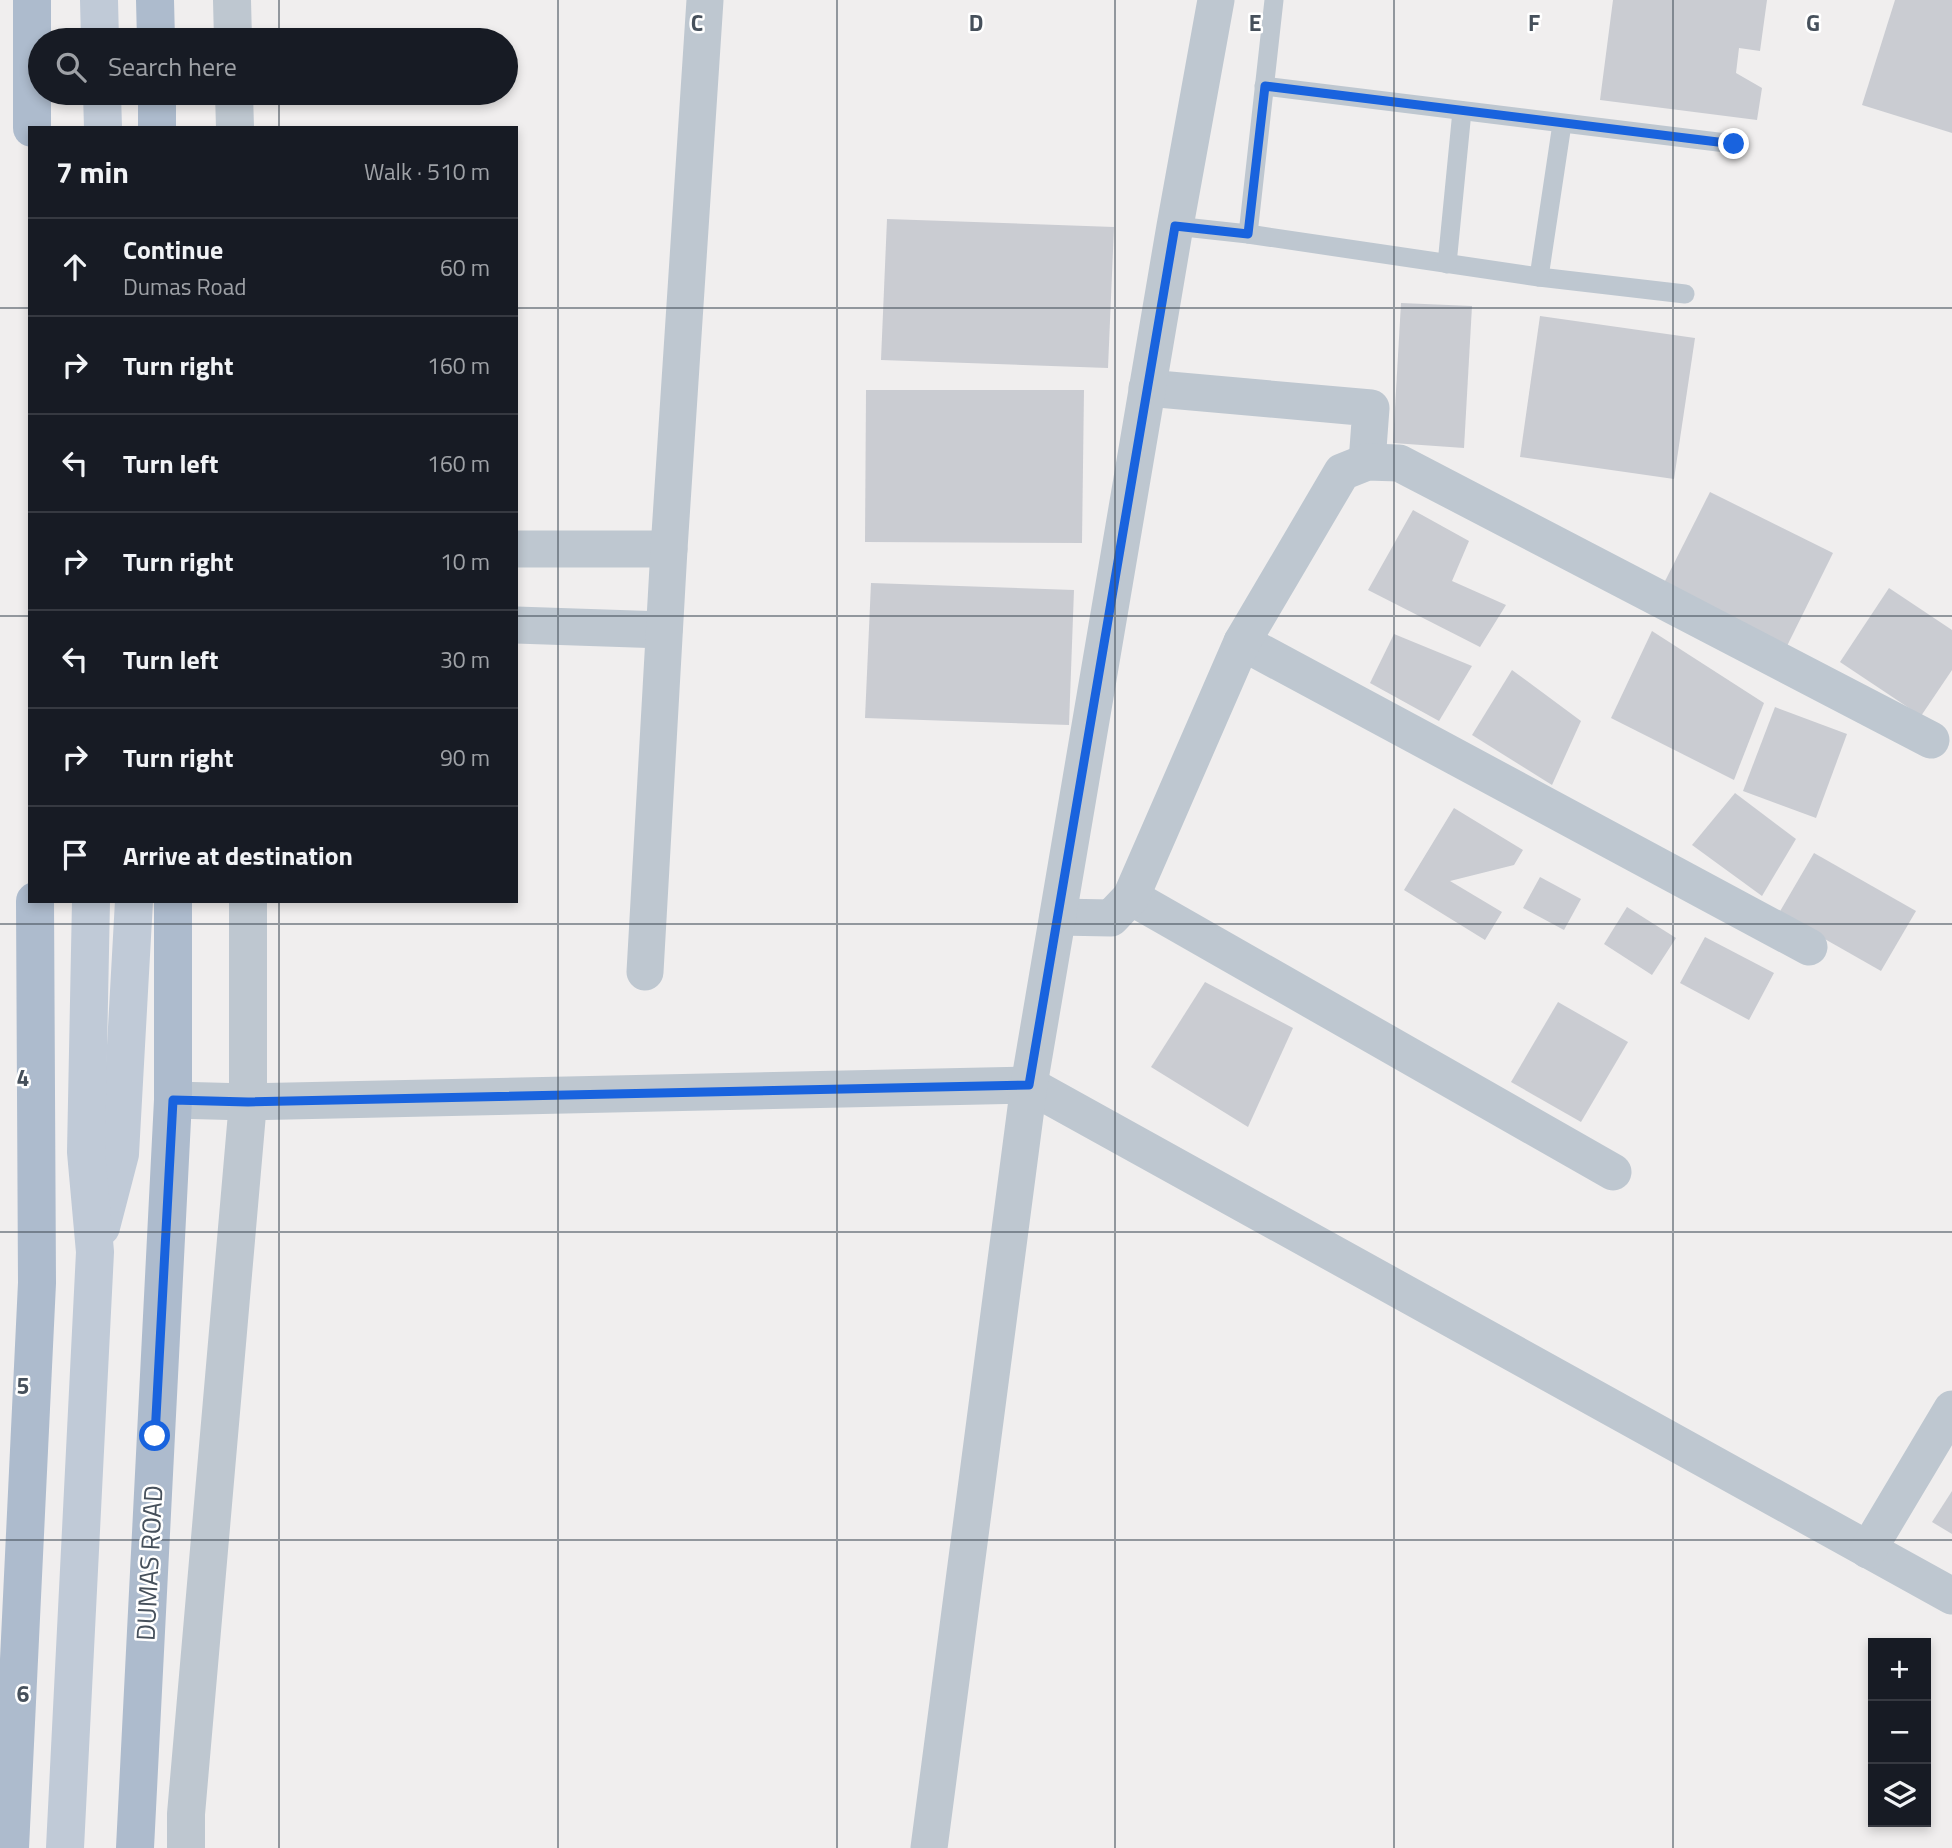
<!DOCTYPE html>
<html lang="en">
<head>
<meta charset="utf-8">
<style>
	:root { --surface:#171b24; --page:#242831; --text:#f1f3f6; --muted:#9ea1a6; --line:#363941 }
	body { margin:0; font-family:"Titillium Web",sans-serif; background:var(--page); color:var(--text) }
	.controls { position:absolute; right:21px; bottom:21px; display:grid; overflow:hidden; border-radius:0px; box-shadow:0 4px 10px #0003 }
	.controls button { width:63px; height:63px; display:grid; place-items:center; padding:0; border:0; border-bottom:2px solid var(--line); background:var(--surface); color:var(--text); font:35px sans-serif }
	.stop { position:absolute; width:21px; height:21px; margin:-16px; border:5px solid #1963de; border-radius:50%; background:#fff }
	.stop.end { background:#1963de; border-color:#fff; box-shadow:0 2px 7px #0008 }
	.list { margin:0; padding:0; list-style:none }
	h2 { display:flex; justify-content:space-between; align-items:center; height:91px; margin:0; padding:0 28px; font-size:30px }
	h2 small { font-size:23px; font-weight:400; color:var(--muted) }
	.list li { display:grid; grid-template-columns:46px 1fr auto; gap:21px; align-items:center; box-sizing:border-box; height:98px; padding:0 28px; border-top:2px solid var(--line) }
	.list b { display:block; font-size:26px; white-space:nowrap }
	.list p { margin:0; font-size:23px; white-space:nowrap; color:var(--muted) }
	.list em { font-size:23px; font-style:normal; color:var(--muted) }
	.icon { flex:none; width:38px; height:38px; fill:none; stroke:currentColor; stroke-width:2; stroke-linecap:round; stroke-linejoin:round }
	.map { position:relative; flex:none; width:1952px; height:1848px; overflow:hidden }
	.search { position:absolute; background:var(--surface); box-shadow:0 4px 10px #0003; left:28px; top:28px; width:490px; height:77px; display:flex; align-items:center; gap:18px; box-sizing:border-box; padding:0 24px; border-radius:38px; color:var(--muted); font-size:26px }
	.panel { position:absolute; background:var(--surface); box-shadow:0 4px 10px #0003; left:28px; top:126px; width:490px; height:777px; border-radius:0px }
	.map>svg:first-child { display:block }
	.building { fill:#caccd2 }
	.lines { fill:none; stroke-linecap:round; stroke-linejoin:round }
	.service { stroke:#bec7d0; stroke-width:19 }
	.minor { stroke:#bec7d0; stroke-width:37 }
	.tertiary { stroke:#bec7d0; stroke-width:38 }
	.secondary { stroke:#c0cad7; stroke-width:38 }
	.primary { stroke:#adbbcd; stroke-width:38 }
	.route { stroke:#1963de; stroke-width:9 }
	.grid { fill:none; stroke:#46505b; stroke-width:2; stroke-opacity:0.55 }
	.labels { text-anchor:middle; dominant-baseline:central; stroke-width:5; stroke-linejoin:round; paint-order:stroke }
	.street-label { font-size:26px; fill:#46505b; stroke:#fff }
	.grid-label { font-size:23px; text-anchor:middle; font-weight:bold; fill:#46505b; stroke:#fff; stroke-width:5; stroke-linejoin:round; paint-order:stroke }
</style>
</head>
<body>
<div class="map">
<svg width="1952" height="1848" viewBox="0 0 1952 1848">
	<rect width="100%" height="100%" fill="#f0eeee"/>
	<g class="building">
		<polygon points="1613,0 1767,0 1760,51 1739,48 1736,73 1762,88 1757,120 1600,100"/>
		<polygon points="1895,0 1952,0 1952,133 1862,105"/>
		<polygon points="887,219 1114,227 1108,368 881,360"/>
		<polygon points="1401,303 1472,306 1464,448 1393,443"/>
		<polygon points="1540,316 1695,338 1674,479 1520,457"/>
		<polygon points="866,390 1084,390 1082,543 865,542"/>
		<polygon points="1710,492 1833,553 1786,648 1662,587"/>
		<polygon points="1413,510 1469,541 1452,581 1506,605 1480,647 1368,590"/>
		<polygon points="871,583 1074,590 1069,725 865,718"/>
		<polygon points="1889,588 1952,630 1952,670 1921,716 1840,662"/>
		<polygon points="1652,631 1764,703 1734,780 1611,718"/>
		<polygon points="1394,634 1472,666 1439,721 1370,683"/>
		<polygon points="1512,670 1581,721 1552,785 1472,735"/>
		<polygon points="1775,707 1847,734 1816,818 1743,791"/>
		<polygon points="1735,793 1796,839 1762,896 1692,845"/>
		<polygon points="1454,808 1523,850 1514,865 1450,881 1502,912 1485,940 1404,890"/>
		<polygon points="1814,853 1916,911 1881,971 1779,913"/>
		<polygon points="1540,877 1581,899 1564,930 1523,908"/>
		<polygon points="1627,907 1676,938 1652,975 1604,944"/>
		<polygon points="1705,937 1774,973 1749,1020 1680,983"/>
		<polygon points="1205,982 1293,1028 1248,1127 1151,1067"/>
		<polygon points="1558,1002 1628,1042 1581,1122 1511,1082"/>
		<polygon points="1952,1491 1952,1534 1932,1522"/>
	</g>
	<g class="lines">
		<g class="service">
			<polyline points="1264,86 1734,144"/>
			<polyline points="1175,226 1248,234 1539,277 1685,294"/>
			<polyline points="1248,234 1274,0"/>
			<polyline points="1447,264 1462,111"/>
			<polyline points="1539,277 1562,124"/>
		</g>
		<g class="minor">
			<polyline points="1147,388 1371,408 1367,462"/>
			<polyline points="516,549 669,549"/>
			<polyline points="516,625 664,630"/>
			<polyline points="1242,642 1809,947"/>
			<polyline points="1131,897 1613,1172"/>
			<polyline points="1058,917 1111,918 1131,897 1242,642 1342,472 1367,462 1399,463 1931,740"/>
			<polyline points="645,972 669,549 705,0"/>
			<polyline points="173,1100 248,1102 1029,1085 1952,1596"/>
			<polyline points="1868,1550 1952,1409"/>
			<polyline points="929,1848 1029,1085 1175,226 1216,0"/>
		</g>
		<g class="tertiary">
			<polyline points="232,0 233,40"/>
			<polyline points="234,93 235,128"/>
			<polyline points="186,1848 186,1814 248,1102 248,901"/>
		</g>
		<g class="secondary">
			<polyline points="99,0 100,40"/>
			<polyline points="102,93 103,128"/>
			<polyline points="101,1227 120,1154 134,901"/>
			<polyline points="65,1848 95,1252 86,1152 91,901"/>
		</g>
		<g class="primary">
			<polyline points="32,0 32,128"/>
			<polyline points="155,0 156,40"/>
			<polyline points="157,93 157,128"/>
			<polyline points="10,1848 37,1283 35,901"/>
			<polyline points="135,1848 173,1100 173,901"/>
		</g>
	</g>
	<g class="lines">
		<polyline class="route" points="155,1436 173,1100 248,1102 1029,1085 1175,226 1248,234 1265,86 1734,144"/>
	</g>
	<path class="grid" d="M279 0V40M558 0V1848M837 0V1848M1115 0V1848M1394 0V1848M1673 0V1848M279 93V128M0 308H30M516 308H1952M0 616H30M516 616H1952M279 901V1848M0 924H1952M0 1232H1952M0 1540H1952"/>
	<g class="labels">
		<g class="street-label">
			<text transform="translate(149 1563) rotate(-87)">DUMAS ROAD</text>
		</g>
	</g>
	<g class="grid-label">
		<text x="697" y="31">C</text>
		<text x="976" y="31">D</text>
		<text x="1255" y="31">E</text>
		<text x="1534" y="31">F</text>
		<text x="1813" y="31">G</text>
		<text x="23" y="1086">4</text>
		<text x="23" y="1394">5</text>
		<text x="23" y="1702">6</text>
	</g>
</svg>
<div class="controls">
<button>+</button>
<button>−</button>
<button><svg class="icon" aria-label="layers" viewBox="0 0 24 24"><path d="M12 4l9 5-9 5-9-5zM3 14l9 5 9-5"/></svg></button>
</div>
<div class="stop" style="left:155px;top:1436px"></div>
<div class="stop end" style="left:1734px;top:144px"></div>
<div class="search"><svg class="icon" aria-label="search" viewBox="0 0 24 24"><circle cx="10" cy="10" r="6"/><path d="M15 15l6 6"/></svg>Search here</div>
<section class="panel">
<h2>7 min<small>Walk · 510 m</small></h2>
<ul class="list">
<li><svg class="icon" aria-label="ahead" viewBox="0 0 24 24"><path d="M12 20V5M6 11l6-6 6 6"/></svg><div><b>Continue</b><p>Dumas Road</p></div><em>60 m</em></li>
<li><svg class="icon" aria-label="right" viewBox="0 0 24 24"><path d="M7 20v-9h11M14 6l5 5-5 5"/></svg><div><b>Turn right</b></div><em>160 m</em></li>
<li><svg class="icon" aria-label="left" viewBox="0 0 24 24"><path d="M17 20v-9H6M10 6l-5 5 5 5"/></svg><div><b>Turn left</b></div><em>160 m</em></li>
<li><svg class="icon" aria-label="right" viewBox="0 0 24 24"><path d="M7 20v-9h11M14 6l5 5-5 5"/></svg><div><b>Turn right</b></div><em>10 m</em></li>
<li><svg class="icon" aria-label="left" viewBox="0 0 24 24"><path d="M17 20v-9H6M10 6l-5 5 5 5"/></svg><div><b>Turn left</b></div><em>30 m</em></li>
<li><svg class="icon" aria-label="right" viewBox="0 0 24 24"><path d="M7 20v-9h11M14 6l5 5-5 5"/></svg><div><b>Turn right</b></div><em>90 m</em></li>
<li><svg class="icon" aria-label="arrive" viewBox="0 0 24 24"><path d="M6 21V4h12l-3 4 3 4H6"/></svg><div><b>Arrive at destination</b></div></li>
</ul>
</section>
</div>
</body>
</html>
